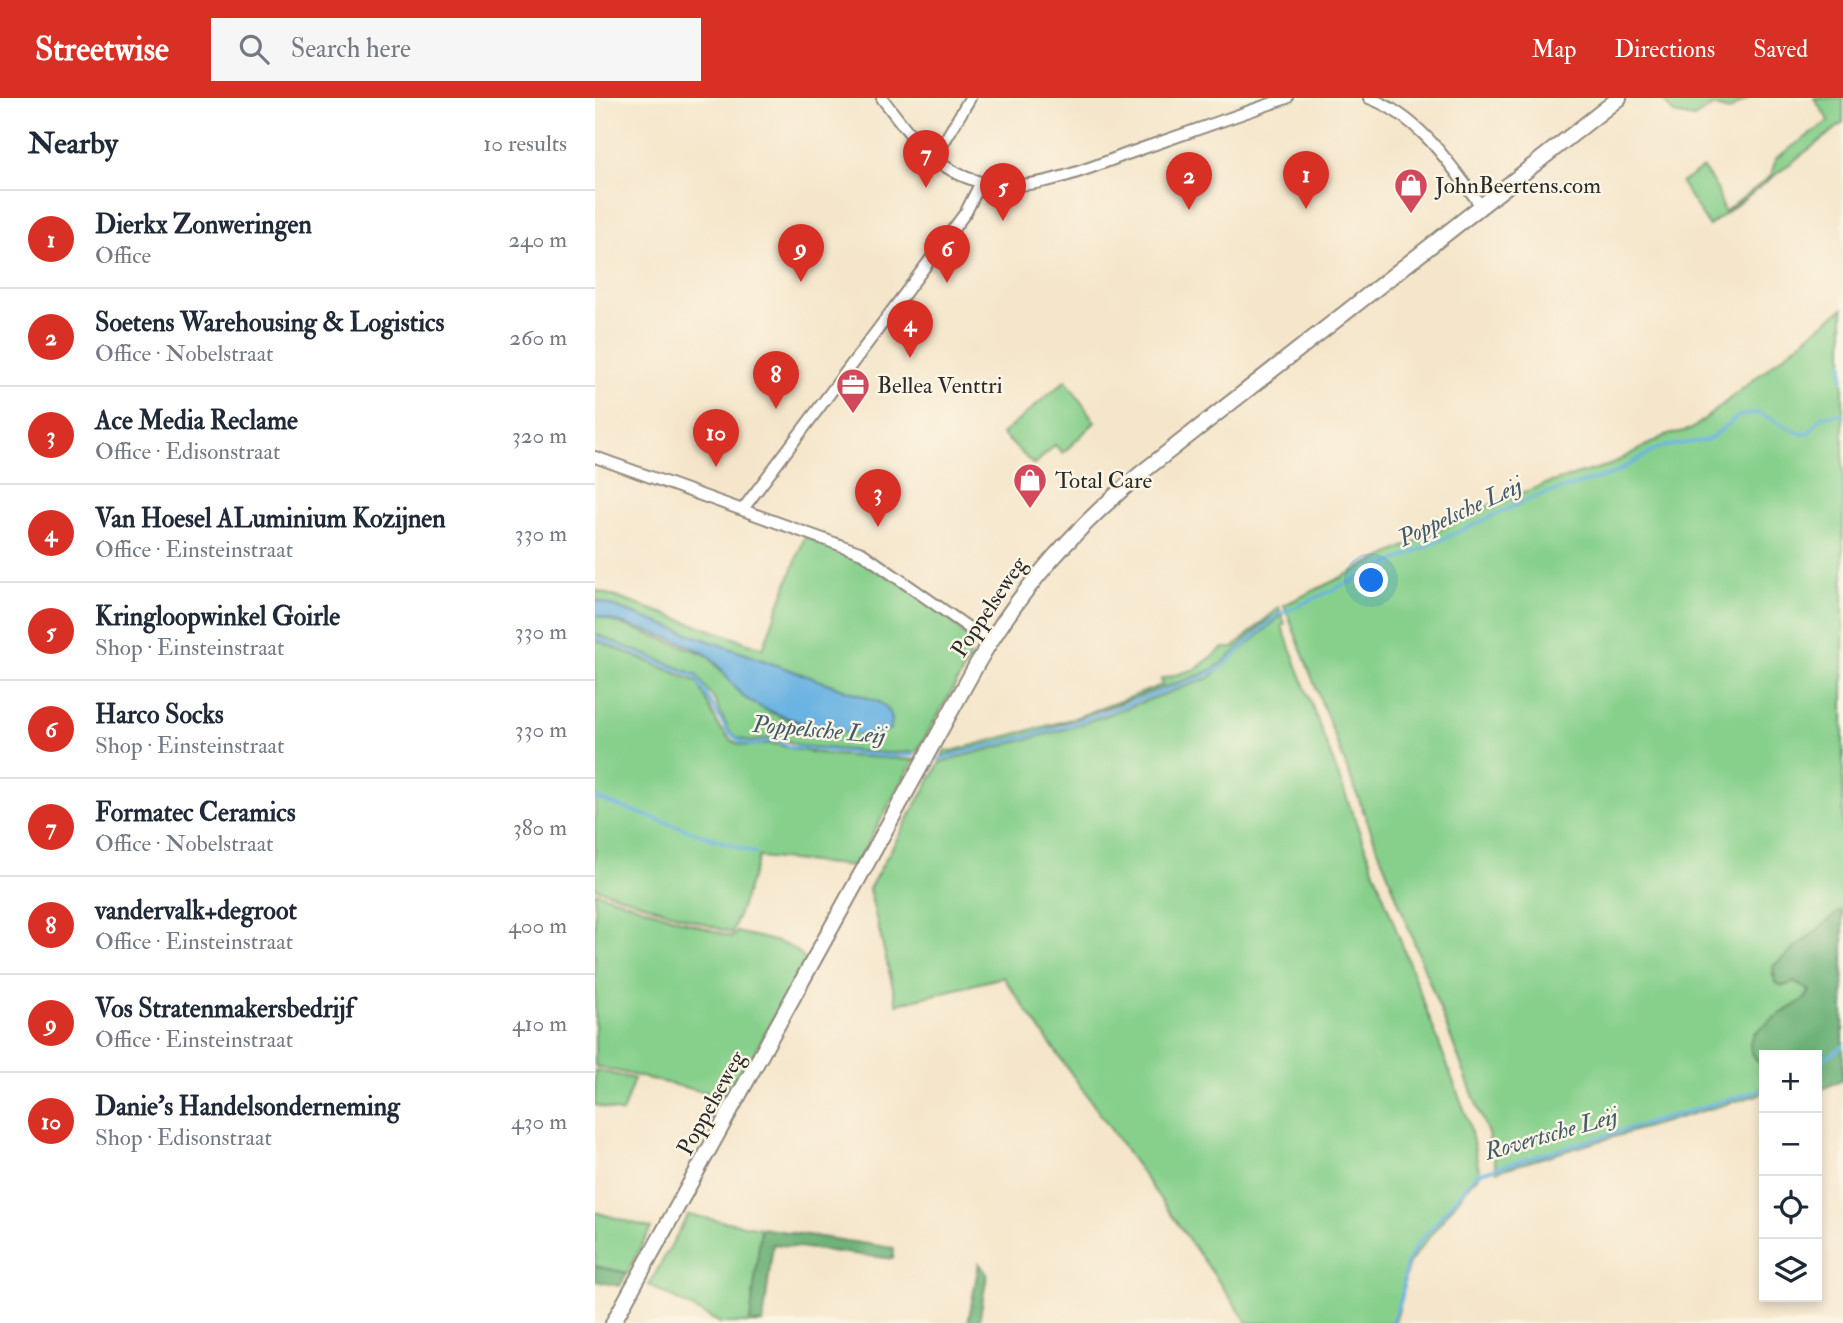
<!DOCTYPE html>
<html lang="en">
<head>
<meta charset="utf-8">
<style>
	:root { --surface:#fff; --page:#f6f6f7; --text:#1f2937; --muted:#747a83; --line:#e0e1e3; --accent:#d93025 }
	body { margin:0; font-family:"IM FELL Double Pica",serif; background:var(--page); color:var(--text) }
	.controls { position:absolute; right:21px; bottom:21px; display:grid; overflow:hidden; border-radius:0px; box-shadow:0 4px 10px #0003 }
	.controls button { width:63px; height:63px; display:grid; place-items:center; padding:0; border:0; border-bottom:2px solid var(--line); background:var(--surface); color:var(--text); font:35px sans-serif }
	.you { position:absolute; left:777px; top:483px; width:24px; height:24px; margin:-18px; border:5px solid #fff; border-radius:50%; background:#1a73e8; box-shadow:0 0 0 10px #1a73e833 }
	.badge { display:grid; place-items:center; width:46px; height:46px; border-radius:50%; background:var(--accent); color:#fff; font-size:23px; font-weight:700 }
	.pin { position:absolute; translate:-50% -58px; filter:drop-shadow(0 2px 4px #0008) }
	.pin::after { content:''; position:absolute; top:37px; width:24px; height:21px; background:inherit; clip-path:polygon(0 0,100% 0,50% 100%) }
	.list { margin:0; padding:0; list-style:none }
	h2 { display:flex; justify-content:space-between; align-items:center; height:91px; margin:0; padding:0 28px; font-size:30px }
	h2 small { font-size:23px; font-weight:400; color:var(--muted) }
	.list li { display:grid; grid-template-columns:46px 1fr auto; gap:21px; align-items:center; box-sizing:border-box; height:98px; padding:0 28px; border-top:2px solid var(--line) }
	.list b { display:block; font-size:26px; white-space:nowrap }
	.list p { margin:0; font-size:23px; white-space:nowrap; color:var(--muted) }
	.list em { font-size:23px; font-style:normal; color:var(--muted) }
	.icon { flex:none; width:38px; height:38px; fill:none; stroke:currentColor; stroke-width:2; stroke-linecap:round; stroke-linejoin:round }
	.map { position:relative; flex:none; width:1248px; height:1225px; overflow:hidden }
	header { display:flex; align-items:center; gap:42px; box-sizing:border-box; height:98px; padding:0 35px; background:var(--accent); color:#fff }
	header strong { font-size:33px }
	nav { display:flex; gap:38px; margin-inline-start:auto; font-size:24px }
	.search { width:490px; height:63px; background:var(--page); display:flex; align-items:center; gap:18px; box-sizing:border-box; padding:0 24px; border-radius:0px; color:var(--muted); font-size:26px }
	main { display:flex }
	aside { flex:1; background:var(--surface) }
	.map>svg:first-child { display:block }
	.green { fill:#87d08c; stroke:#597e5c; stroke-width:2 }
	.forest { fill:#6db278; stroke:#4c6e52; stroke-width:2 }
	.water { fill:#6bb3e2; stroke:#4b6f86; stroke-width:2 }
	.lines { fill:none; stroke-linecap:round; stroke-linejoin:round }
	.stream { stroke:#6bb3e2; stroke-width:3.5 }
	.minor-casing { stroke:#90887b; stroke-width:14 }
	.tertiary-casing { stroke:#90887b; stroke-width:18 }
	.minor { stroke:#fff; stroke-width:10 }
	.tertiary { stroke:#fff; stroke-width:14 }
	.labels { text-anchor:middle; dominant-baseline:central; stroke-width:5; stroke-linejoin:round; paint-order:stroke }
	.poi-label { font-size:23px; fill:#2b2b2b; stroke:#fcf5e5; text-anchor:start }
	.street-label { font-size:23px; fill:#2b2b2b; stroke:#fcf5e5 }
	.water-label { font-size:24px; font-style:italic; fill:#415b6b; stroke:#fcf5e5 }
</style>
</head>
<body>
<header>
<strong>Streetwise</strong>
<div class="search"><svg class="icon" aria-label="search" viewBox="0 0 24 24"><circle cx="10" cy="10" r="6"/><path d="M15 15l6 6"/></svg>Search here</div>
<nav><a>Map</a><a>Directions</a><a>Saved</a></nav>
</header>
<main>
<aside>
<h2>Nearby<small>10 results</small></h2>
<ul class="list">
<li><span class="badge">1</span><div><b>Dierkx Zonweringen</b><p>Office</p></div><em>240 m</em></li>
<li><span class="badge">2</span><div><b>Soetens Warehousing &amp; Logistics</b><p>Office · Nobelstraat</p></div><em>260 m</em></li>
<li><span class="badge">3</span><div><b>Ace Media Reclame</b><p>Office · Edisonstraat</p></div><em>320 m</em></li>
<li><span class="badge">4</span><div><b>Van Hoesel ALuminium Kozijnen</b><p>Office · Einsteinstraat</p></div><em>330 m</em></li>
<li><span class="badge">5</span><div><b>Kringloopwinkel Goirle</b><p>Shop · Einsteinstraat</p></div><em>330 m</em></li>
<li><span class="badge">6</span><div><b>Harco Socks</b><p>Shop · Einsteinstraat</p></div><em>330 m</em></li>
<li><span class="badge">7</span><div><b>Formatec Ceramics</b><p>Office · Nobelstraat</p></div><em>380 m</em></li>
<li><span class="badge">8</span><div><b>vandervalk+degroot</b><p>Office · Einsteinstraat</p></div><em>400 m</em></li>
<li><span class="badge">9</span><div><b>Vos Stratenmakersbedrijf</b><p>Office · Einsteinstraat</p></div><em>410 m</em></li>
<li><span class="badge">10</span><div><b>Danie's Handelsonderneming</b><p>Shop · Edisonstraat</p></div><em>430 m</em></li>
</ul>
</aside>
<div class="map">
<svg width="1248" height="1225" viewBox="0 0 1248 1225">
	<rect width="100%" height="100%" fill="#fcf5e5"/>
	<filter id="ink" filterUnits="userSpaceOnUse"><feTurbulence type="fractalNoise" baseFrequency=".0143" numOctaves="2"/><feDisplacementMap in="SourceGraphic" scale="14" xChannelSelector="R" yChannelSelector="G"/><feConvolveMatrix kernelMatrix="1 2 1 2 8 2 1 2 1" color-interpolation-filters="sRGB"/></filter>
	<filter id="wash" filterUnits="userSpaceOnUse"><feTurbulence type="fractalNoise" baseFrequency=".00686" numOctaves="4" result="noise"/><feDisplacementMap in="SourceGraphic" scale="28" xChannelSelector="R" yChannelSelector="G"/><feGaussianBlur stdDeviation="1.57" result="paint"/><feColorMatrix in="noise" values="0 0 0 0 0 0 0 0 0 0 0 0 0 0 0 0 0 1.4 0 .05"/><feComposite in="paint" operator="in"/></filter>
	<g filter="url(#wash)">
		<rect width="100%" height="100%" fill="#f5e6cb"/>
		<g class="green">
			<polygon points="1067,0 1153,0 1134,13 1117,8 1099,20 1079,16"/>
			<polygon points="1219,0 1248,0 1248,25 1114,128 1086,85 1108,70 1122,91 1129,114 1176,78 1181,60 1234,23"/>
			<polygon points="1248,210 1248,820 1245,814 1177,876 1184,887 1199,884 1215,892 1210,901 1159,935 1157,955 1169,972 1169,995 902,1073 893,1036 689,507 893,408 953,385 1015,367 1069,338 1097,331"/>
			<polygon points="471,282 500,324 468,355 460,347 439,367 407,336"/>
			<path d="M210 438C260 459 344 498 375 545L374 563 322 654 290 655 206 648 181 639 156 644 143 640 134 633 120 603 102 577 0 536V517L112 557 150 600 175 614 201 625 282 637 284 604 0 502V492L168 550Z"/>
			<path d="M684 509 685 514C656 531 639 563 608 576L437 636 347 658 350 652 356 653 477 621 567 587 566 581 601 571 628 550H638Z"/>
			<path d="M687 517 690 526 687 528 874 1025 885 1077 877 1084 814 1165C807 1186 809 1205 799 1225H653L408 879 302 906 274 791 345 664 475 630 614 580Z"/>
			<path d="M0 542 101 583C113 600 118 625 133 639 153 657 167 641 184 647 226 660 275 658 319 662L260 768 164 759 137 835 0 790Z"/>
			<path d="M0 794 137 839 142 834C162 840 201 843 210 863L135 1000 0 968Z"/>
			<polygon points="0,972 39,981 27,1015 0,1007"/>
			<polygon points="0,1114 56,1130 32,1175 0,1168"/>
			<polygon points="93,1117 166,1130 155,1225 125,1225 54,1187"/>
		</g>
		<g class="forest">
			<path d="M1245 813 1248 820V981L1222 994V957H1169V972C1164 965 1155 956 1155 948 1154 931 1196 910 1210 901L1215 893 1199 884 1189 888 1180 885 1178 868Z"/>
			<polygon points="166,1130 299,1150 298,1161 178,1146 168,1225 155,1225"/>
			<polygon points="384,1165 392,1176 384,1225 373,1225"/>
			<polygon points="0,1168 32,1175 25,1188 0,1183"/>
		</g>
		<path class="water" d="M0 502 284 604C294 610 300 619 295 631 272 649 172 618 149 599 135 588 126 565 111 556 85 541 30 527 0 517Z"/>
		<g class="lines">
			<g class="stream">
				<polyline points="1248,265 1248,282"/>
				<polyline points="0,539 101,579 133,634 148,645 157,647 181,642 194,649 291,658 319,657"/>
				<polyline points="344,661 465,630 608,579 628,568 681,518 939,399 1018,376 1065,349 1113,342 1144,318 1164,315 1206,336 1214,335 1227,318 1248,316"/>
				<polyline points="0,700 160,755"/>
				<polyline points="1222,966 1248,948"/>
				<polyline points="797,1225 807,1199 811,1166 822,1147 881,1076 1169,991"/>
			</g>
		</g>
	</g>
	<g filter="url(#ink)">
		<g class="lines">
			<g class="minor-casing">
				<g id="minor">
					<path d="M287 0C314 36 340 73 386 84 441 97 496 68 546 51 595 34 643 17 692 0"/>
					<path d="M774 0C825 19 855 66 886 108"/>
					<polyline points="339,61 375,0"/>
					<polyline points="0,359 267,455 394,544"/>
					<polyline points="148,411 371,114 386,84"/>
				</g>
			</g>
			<g class="tertiary-casing">
				<path id="tertiary" d="M18 1225 382 566C426 489 482 428 550 372L1024 0"/>
			</g>
			<use href="#minor" class="minor"/>
			<use href="#tertiary" class="tertiary"/>
		</g>
	</g>
	<defs>
		<g id="shop-pin" transform="scale(1.75)"><path d="M0 17L-7.5 6A9.5 9.5 0 1 1 7.5 6Z" fill="#d1495b" stroke="#fcf5e5"/><path d="M-5-2.5h2.3a2.7 3.5 0 0 1 5.4 0H5L5.5 6h-11ZM-1.5-2.5h3a1.5 2.3 0 0 0-3 0Z" fill="#fff"/></g>
		<g id="office-pin" transform="scale(1.75)"><path d="M0 17L-7.5 6A9.5 9.5 0 1 1 7.5 6Z" fill="#d1495b" stroke="#fcf5e5"/><path d="M-6-3h4V-5.5h4V-3h4V5H-6ZM-1-4.5V-3h2v-1.5ZM-6 0V1H6V0Z" fill="#fff"/></g>
	</defs>
	<g fill-rule="evenodd">
		<use href="#shop-pin" x="816" y="87"/>
		<use href="#office-pin" x="258" y="287"/>
		<use href="#shop-pin" x="435" y="382"/>
	</g>
	<g class="labels">
		<g class="poi-label">
			<text x="840" y="87">JohnBeertens.com</text>
			<text x="282" y="287">Bellea Venttri</text>
			<text x="460" y="382">Total Care</text>
		</g>
		<g class="street-label">
			<text transform="translate(394 509) rotate(-56)">Poppelseweg</text>
			<text transform="translate(116 1005) rotate(-61)">Poppelseweg</text>
		</g>
		<g class="water-label">
			<text transform="translate(865 414) rotate(-25)">Poppelsche Leij</text>
			<text transform="translate(224 632) rotate(5)">Poppelsche Leij</text>
			<text transform="translate(956 1036) rotate(-16)">Rovertsche Leij</text>
		</g>
	</g>
</svg>
<div class="controls">
<button>+</button>
<button>−</button>
<button><svg class="icon" aria-label="locate" viewBox="0 0 24 24"><circle cx="12" cy="12" r="6"/><path d="M12 2v4M12 18v4M2 12h4M18 12h4"/></svg></button>
<button><svg class="icon" aria-label="layers" viewBox="0 0 24 24"><path d="M12 4l9 5-9 5-9-5zM3 14l9 5 9-5"/></svg></button>
</div>
<div class="you"></div>
<div class="pin badge" style="left:711px;top:111px">1</div>
<div class="pin badge" style="left:594px;top:112px">2</div>
<div class="pin badge" style="left:283px;top:429px">3</div>
<div class="pin badge" style="left:315px;top:260px">4</div>
<div class="pin badge" style="left:408px;top:123px">5</div>
<div class="pin badge" style="left:352px;top:185px">6</div>
<div class="pin badge" style="left:331px;top:90px">7</div>
<div class="pin badge" style="left:181px;top:311px">8</div>
<div class="pin badge" style="left:206px;top:184px">9</div>
<div class="pin badge" style="left:121px;top:369px">10</div>
</div>
</main>
</body>
</html>
